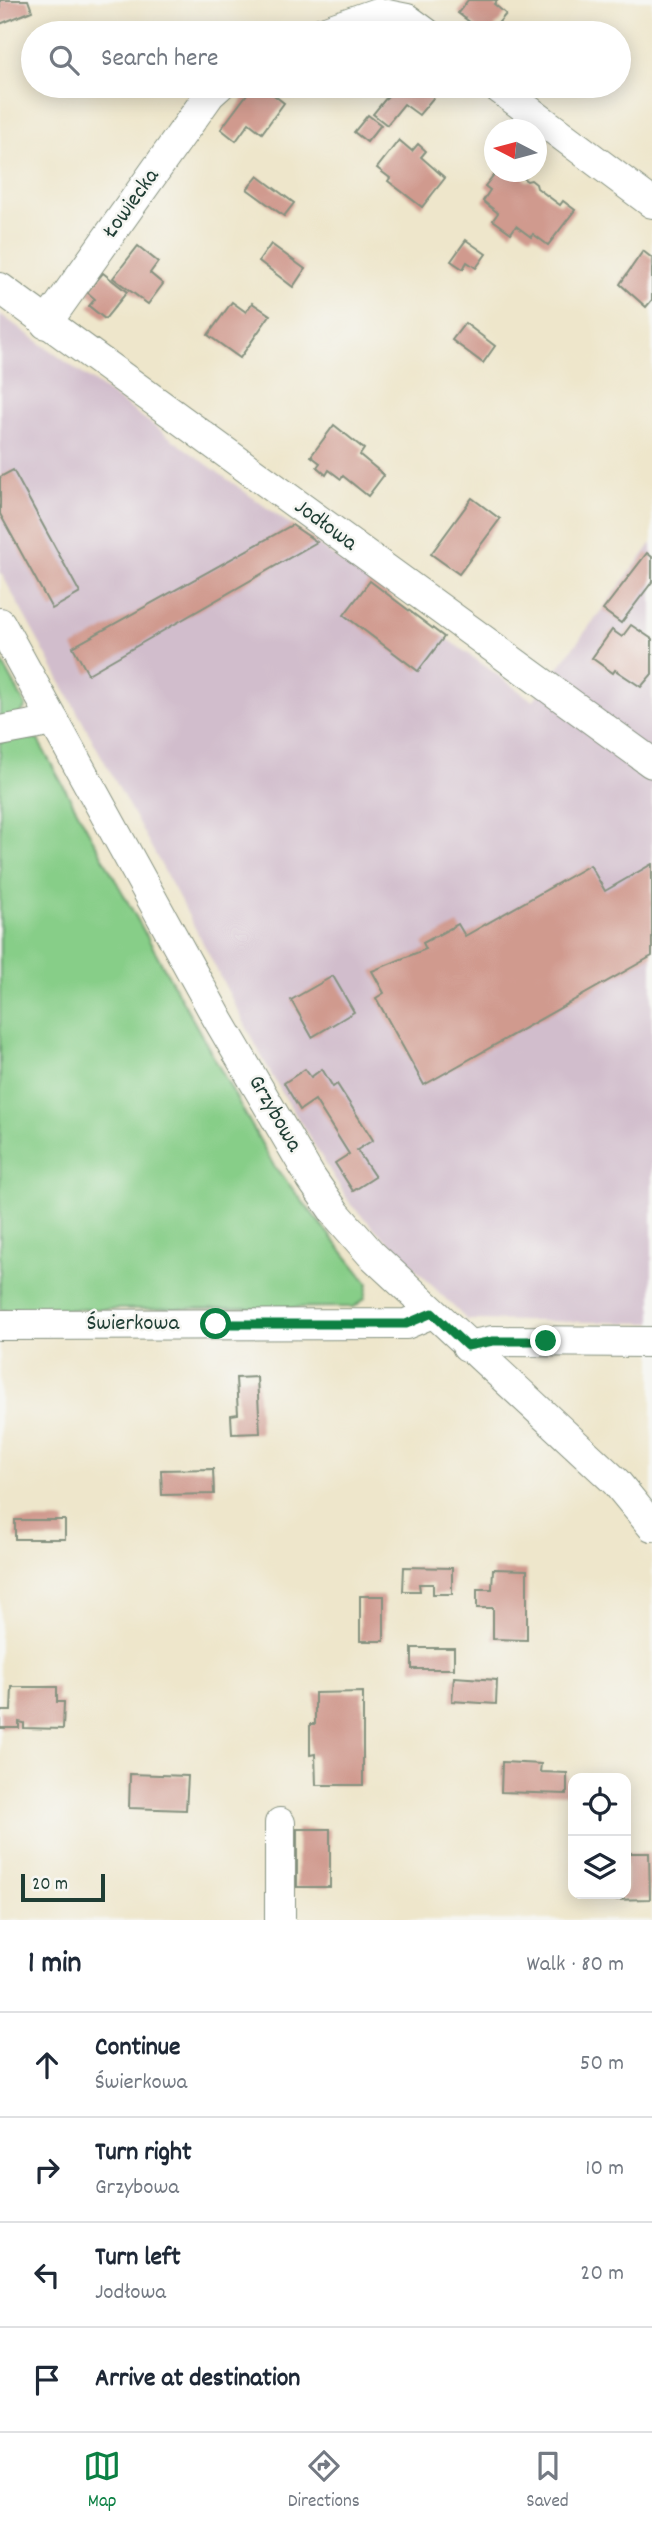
<!DOCTYPE html>
<html lang="en">
<head>
<meta charset="utf-8">
<style>
	:root { --surface:#fff; --page:#f6f6f7; --text:#1f2937; --muted:#747a83; --line:#e0e1e3; --accent:#0b8043 }
	body { margin:0; font-family:Dekko,sans-serif; background:var(--page); color:var(--text) }
	.controls { position:absolute; right:21px; bottom:21px; display:grid; overflow:hidden; border-radius:14px; box-shadow:0 4px 18px #0003 }
	.controls button { width:63px; height:63px; display:grid; place-items:center; padding:0; border:0; border-bottom:2px solid var(--line); background:var(--surface); color:var(--text); font:35px sans-serif }
	.compass { position:absolute; left:484px; top:119px; width:63px; height:63px; border-radius:50%; background:var(--surface); box-shadow:0 4px 18px #0003; rotate:276deg }
	.scale { position:absolute; left:21px; bottom:18px; width:84px; box-sizing:border-box; padding-left:7px; border:4px solid #1f3d34; border-top:0; font-size:19px; line-height:24px; white-space:nowrap; color:#1f3d34; -webkit-text-stroke:5px #f6f6f2; paint-order:stroke }
	.stop { position:absolute; width:21px; height:21px; margin:-16px; border:5px solid #0b8043; border-radius:50%; background:#fff }
	.stop.end { background:#0b8043; border-color:#fff; box-shadow:0 2px 7px #0008 }
	.list { margin:0; padding:0; list-style:none }
	h2 { display:flex; justify-content:space-between; align-items:center; height:91px; margin:0; padding:0 28px; font-size:30px }
	h2 small { font-size:23px; font-weight:400; color:var(--muted) }
	.list li { display:grid; grid-template-columns:46px 1fr auto; gap:21px; align-items:center; box-sizing:border-box; height:105px; padding:0 28px; border-top:2px solid var(--line) }
	.list b { display:block; font-size:26px; white-space:nowrap }
	.list p { margin:0; font-size:23px; white-space:nowrap; color:var(--muted) }
	.list em { font-size:23px; font-style:normal; color:var(--muted) }
	.icon { flex:none; width:38px; height:38px; fill:none; stroke:currentColor; stroke-width:2; stroke-linecap:round; stroke-linejoin:round }
	.map { position:relative; flex:none; width:652px; height:1920px; overflow:hidden }
	.search { position:absolute; background:var(--surface); box-shadow:0 4px 18px #0003; left:21px; right:21px; top:21px; height:77px; display:flex; align-items:center; gap:18px; box-sizing:border-box; padding:0 24px; border-radius:38px; color:var(--muted); font-size:26px }
	.sheet { height:511px; background:var(--surface) }
	nav { display:flex; justify-content:space-around; align-items:center; box-sizing:border-box; height:98px; border-top:2px solid var(--line); background:var(--surface); font-size:19px; color:var(--muted) }
	nav a { display:grid; justify-items:center; gap:4px }
	nav .on { color:var(--accent) }
	.map>svg:first-child { display:block }
	.industrial { fill:#d1bdcc }
	.green { fill:#87ce88; stroke:#53865e; stroke-width:2 }
	.building { fill:#d09a8e }
	.lines { fill:none; stroke-linecap:round; stroke-linejoin:round }
	.street-casing { stroke:#869280; stroke-width:32 }
	.street { stroke:#fff; stroke-width:30 }
	.route { stroke:#0b8043; stroke-width:9 }
	.labels { text-anchor:middle; dominant-baseline:central; stroke-width:5; stroke-linejoin:round; paint-order:stroke }
	.street-label { font-size:23px; fill:#1f3d34; stroke:#f6f6f2 }
</style>
</head>
<body>
<div class="map">
<svg width="652" height="1920" viewBox="0 0 652 1920">
	<rect width="100%" height="100%" fill="#f6f6f2"/>
	<filter id="ink" filterUnits="userSpaceOnUse"><feTurbulence type="fractalNoise" baseFrequency=".0143" numOctaves="2"/><feDisplacementMap in="SourceGraphic" scale="14" xChannelSelector="R" yChannelSelector="G"/><feConvolveMatrix kernelMatrix="1 2 1 2 8 2 1 2 1" color-interpolation-filters="sRGB"/></filter>
	<filter id="wash" filterUnits="userSpaceOnUse"><feTurbulence type="fractalNoise" baseFrequency=".00686" numOctaves="4" result="noise"/><feDisplacementMap in="SourceGraphic" scale="28" xChannelSelector="R" yChannelSelector="G"/><feGaussianBlur stdDeviation="1.57" result="paint"/><feColorMatrix in="noise" values="0 0 0 0 0 0 0 0 0 0 0 0 0 0 0 0 0 1.4 0 .05"/><feComposite in="paint" operator="in"/></filter>
	<g filter="url(#wash)">
		<rect width="100%" height="100%" fill="#eee6cb"/>
		<polygon class="industrial" points="0,314 533,701 652,543 652,1323 467,1320 351,1205 272,1076 183,905 0,571"/>
		<g class="green">
			<polygon points="0,658 26,706 17,719 0,722"/>
			<polygon points="27,737 38,740 274,1166 368,1283 365,1298 354,1307 0,1310 0,742"/>
		</g>
		<g id="blocks">
			<g class="building">
				<polygon points="0,0 28,0 32,11 0,24"/>
				<polygon points="468,0 498,0 494,4 506,14 490,33 484,33 458,13"/>
				<polygon points="253,86 262,86 284,103 262,133 249,123 236,141 221,129"/>
				<polygon points="396,86 419,86 434,97 419,115 404,104 387,125 373,114"/>
				<polygon points="368,115 381,125 367,142 354,132"/>
				<polygon points="399,140 412,151 418,144 426,151 421,157 445,178 422,207 388,181 390,178 377,168"/>
				<polygon points="496,172 523,172 527,175 524,179 527,181 531,180 536,184 537,188 560,205 563,201 575,210 548,245 533,234 531,237 516,226 511,233 493,220 498,213 483,201 490,190 485,186"/>
				<polygon points="258,176 294,203 284,216 247,189"/>
				<polygon points="466,240 486,254 476,268 467,262 463,269 451,261"/>
				<polygon points="271,244 305,269 293,287 259,261"/>
				<polygon points="138,246 158,262 150,273 163,284 148,304 113,278"/>
				<polygon points="643,251 652,258 652,300 646,307 620,284"/>
				<polygon points="103,273 127,292 105,319 89,306 95,299 87,292"/>
				<polygon points="232,302 246,312 252,303 270,315 240,358 208,335"/>
				<polygon points="465,323 495,346 483,363 452,340"/>
				<polygon points="334,425 364,449 360,455 384,475 368,496 343,476 341,479 329,470 326,475 317,467 320,463 311,456"/>
				<polygon points="13,470 80,593 52,609 0,514 0,477"/>
				<polygon points="472,498 500,519 459,574 431,554"/>
				<polygon points="292,525 317,542 88,674 73,647"/>
				<polygon points="647,553 652,557 652,582 621,623 603,610"/>
				<polygon points="370,581 444,637 418,671 344,615"/>
				<polygon points="631,625 652,639 652,674 641,687 615,670 613,673 592,658 612,630 622,637"/>
				<polygon points="652,864 652,956 424,1085 376,998 384,993 372,971 426,949 423,943 458,924 465,936 590,865 605,891"/>
				<polygon points="333,976 354,1012 312,1037 291,1000"/>
				<polygon points="305,1069 311,1077 322,1069 333,1087 337,1084 373,1140 357,1150 375,1177 353,1191 335,1163 349,1154 315,1100 300,1110 284,1083"/>
				<polygon points="257,1377 260,1433 232,1434 231,1415 238,1414 236,1378"/>
				<polygon points="213,1469 214,1494 162,1495 161,1470"/>
				<rect x="15" y="1520" width="50" height="19"/>
				<polygon points="404,1567 452,1568 452,1594 433,1594 433,1584 419,1584 420,1591 403,1591"/>
				<polygon points="493,1569 527,1570 527,1640 493,1639 493,1608 477,1608 477,1589 492,1589"/>
				<rect x="360" y="1596" width="24" height="45"/>
				<rect x="412" y="1648" width="42" height="21"/>
				<polygon points="454,1677 497,1680 496,1704 452,1701"/>
				<polygon points="12,1687 57,1687 57,1702 64,1702 63,1729 24,1728 24,1723 19,1722 19,1728 0,1728 0,1711 11,1711"/>
				<polygon points="363,1692 363,1785 316,1785 315,1754 310,1755 310,1724 315,1724 315,1693"/>
				<polygon points="502,1762 541,1764 540,1772 567,1773 567,1794 501,1792"/>
				<polygon points="130,1774 188,1776 186,1810 129,1808"/>
				<rect x="297" y="1829" width="33" height="58"/>
				<polygon points="626,1853 649,1853 650,1899 610,1900 610,1894 626,1894"/>
			</g>
		</g>
	</g>
	<g filter="url(#ink)">
		<use href="#blocks" fill-opacity="0" stroke="#869280" stroke-width="2"/>
		<g class="lines">
			<g class="street-casing">
				<g id="street">
					<polyline points="320,33 377,13 407,19 426,33"/>
					<polyline points="496,86 652,203"/>
					<polyline points="0,288 652,763"/>
					<polyline points="46,324 210,94 219,86"/>
					<polyline points="0,623 219,1021 311,1178 336,1214 371,1254 616,1482 652,1526"/>
					<polyline points="0,731 54,721"/>
					<polyline points="0,1325 406,1324 432,1313"/>
					<polyline points="467,1346 493,1341 652,1342"/>
					<polyline points="280,1823 280,1920"/>
				</g>
			</g>
			<use href="#street" class="street"/>
		</g>
	</g>
	<g class="lines" filter="url(#ink)">
		<polyline class="route" points="216,1324 406,1324 432,1313 467,1346 493,1341 546,1341"/>
	</g>
	<g class="labels">
		<g class="street-label">
			<text transform="translate(132 204) rotate(-54)">Łowiecka</text>
			<text transform="translate(325 526) rotate(36)">Jodłowa</text>
			<text transform="translate(274 1114) rotate(60)">Grzybowa</text>
			<text x="133" y="1324">Świerkowa</text>
		</g>
	</g>
</svg>
<div class="controls">
<button><svg class="icon" aria-label="locate" viewBox="0 0 24 24"><circle cx="12" cy="12" r="6"/><path d="M12 2v4M12 18v4M2 12h4M18 12h4"/></svg></button>
<button><svg class="icon" aria-label="layers" viewBox="0 0 24 24"><path d="M12 4l9 5-9 5-9-5zM3 14l9 5 9-5"/></svg></button>
</div>
<svg class="compass" viewBox="-18 -18 36 36"><path d="M0-13l5 13h-10z" fill="#e53935"/><path d="M0 13l5-13h-10z" fill="#747a83"/></svg>
<div class="scale">20 m</div>
<div class="stop" style="left:216px;top:1324px"></div>
<div class="stop end" style="left:546px;top:1341px"></div>
<div class="search"><svg class="icon" aria-label="search" viewBox="0 0 24 24"><circle cx="10" cy="10" r="6"/><path d="M15 15l6 6"/></svg>Search here</div>
</div>
<section class="sheet">
<h2>1 min<small>Walk · 80 m</small></h2>
<ul class="list">
<li><svg class="icon" aria-label="ahead" viewBox="0 0 24 24"><path d="M12 20V5M6 11l6-6 6 6"/></svg><div><b>Continue</b><p>Świerkowa</p></div><em>50 m</em></li>
<li><svg class="icon" aria-label="right" viewBox="0 0 24 24"><path d="M7 20v-9h11M14 6l5 5-5 5"/></svg><div><b>Turn right</b><p>Grzybowa</p></div><em>10 m</em></li>
<li><svg class="icon" aria-label="left" viewBox="0 0 24 24"><path d="M17 20v-9H6M10 6l-5 5 5 5"/></svg><div><b>Turn left</b><p>Jodłowa</p></div><em>20 m</em></li>
<li><svg class="icon" aria-label="arrive" viewBox="0 0 24 24"><path d="M6 21V4h12l-3 4 3 4H6"/></svg><div><b>Arrive at destination</b></div></li>
</ul>
</section>
<nav>
<a class="on"><svg class="icon" aria-label="map" viewBox="0 0 24 24"><path d="M3 6l6-2 6 2 6-2v14l-6 2-6-2-6 2zM9 4v14M15 6v14"/></svg>Map</a>
<a><svg class="icon" aria-label="directions" viewBox="0 0 24 24"><path d="M12 3l9 9-9 9-9-9zM9 14v-3h6M13 9l2 2-2 2"/></svg>Directions</a>
<a><svg class="icon" aria-label="saved" viewBox="0 0 24 24"><path d="M7 4h10v16l-5-4-5 4z"/></svg>Saved</a>
</nav>
</body>
</html>
